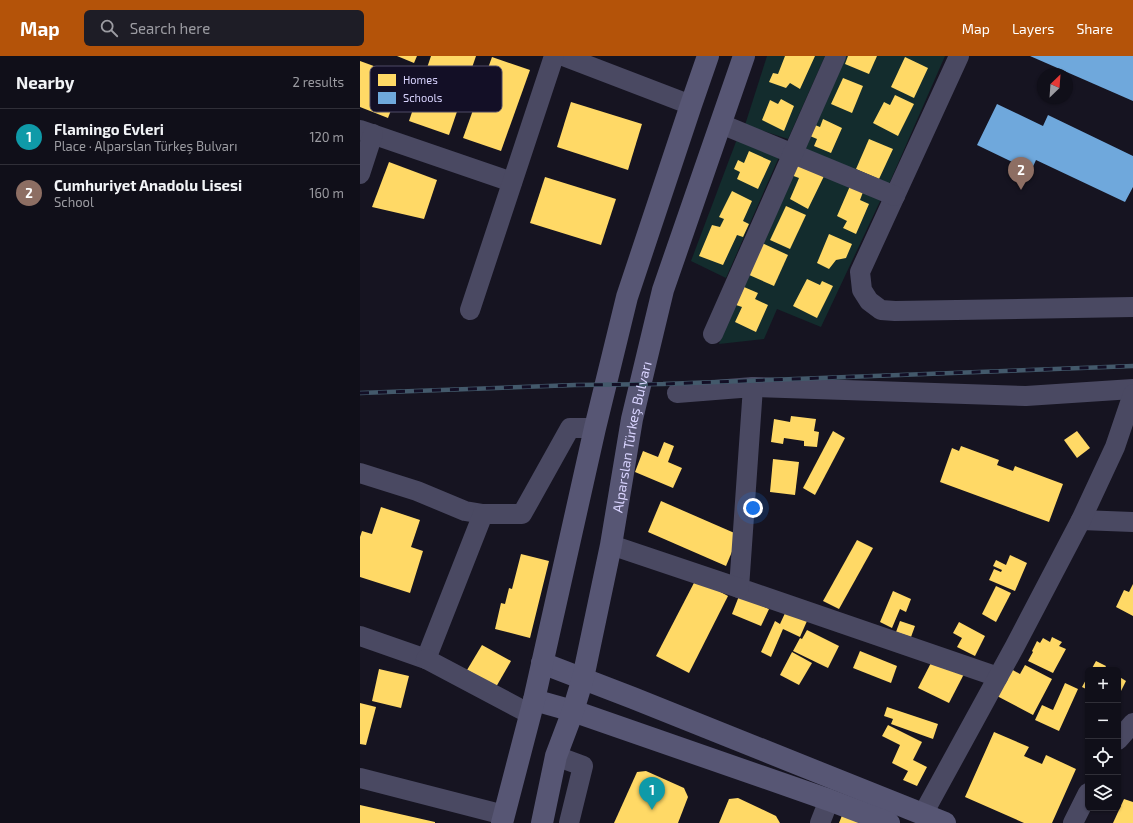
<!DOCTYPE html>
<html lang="en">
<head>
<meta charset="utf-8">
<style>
	:root { --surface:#100f19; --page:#1e1d26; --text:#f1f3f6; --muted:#9c9ca2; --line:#302f38; --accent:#b45309 }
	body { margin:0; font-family:"Exo 2",sans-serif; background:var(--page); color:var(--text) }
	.controls { position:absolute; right:12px; bottom:12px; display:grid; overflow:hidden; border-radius:6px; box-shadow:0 1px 3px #0004 }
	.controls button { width:36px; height:36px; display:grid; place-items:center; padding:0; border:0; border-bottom:1px solid var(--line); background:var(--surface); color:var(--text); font:20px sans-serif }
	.compass { position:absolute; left:677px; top:12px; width:36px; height:36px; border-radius:50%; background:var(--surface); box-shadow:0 1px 3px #0004; rotate:25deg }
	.you { position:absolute; left:393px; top:452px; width:14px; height:14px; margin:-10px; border:3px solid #fff; border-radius:50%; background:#1a73e8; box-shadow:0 0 0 6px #1a73e833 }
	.badge { display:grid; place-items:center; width:26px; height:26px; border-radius:50%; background:var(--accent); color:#fff; font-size:13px; font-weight:700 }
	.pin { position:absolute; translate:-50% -33px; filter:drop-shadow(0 1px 2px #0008) }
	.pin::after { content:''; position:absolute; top:21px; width:14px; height:12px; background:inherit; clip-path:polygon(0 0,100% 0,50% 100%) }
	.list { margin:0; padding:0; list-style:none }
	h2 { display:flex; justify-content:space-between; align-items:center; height:52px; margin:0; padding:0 16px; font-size:17px }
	h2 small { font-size:13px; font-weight:400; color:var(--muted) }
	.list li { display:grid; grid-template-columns:26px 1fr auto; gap:12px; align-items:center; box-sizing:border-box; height:56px; padding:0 16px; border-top:1px solid var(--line) }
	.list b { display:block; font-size:15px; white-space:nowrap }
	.list p { margin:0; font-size:13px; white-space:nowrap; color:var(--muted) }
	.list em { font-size:13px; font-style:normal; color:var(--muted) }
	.icon { flex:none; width:22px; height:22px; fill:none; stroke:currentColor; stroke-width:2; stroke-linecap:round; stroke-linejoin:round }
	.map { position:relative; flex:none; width:773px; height:767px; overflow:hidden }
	header { display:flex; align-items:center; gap:24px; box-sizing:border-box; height:56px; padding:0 20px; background:var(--accent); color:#fff }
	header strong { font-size:19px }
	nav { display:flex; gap:22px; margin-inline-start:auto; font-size:14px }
	.search { width:280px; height:36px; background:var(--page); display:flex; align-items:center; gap:10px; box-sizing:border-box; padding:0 14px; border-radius:6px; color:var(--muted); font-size:15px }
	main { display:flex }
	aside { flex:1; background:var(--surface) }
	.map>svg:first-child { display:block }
	.green { fill:#132c2d }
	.homes { fill:#ffd966 }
	.schools { fill:#6fa8dc }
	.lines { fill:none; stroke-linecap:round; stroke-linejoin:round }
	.minor { stroke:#4a4962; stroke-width:20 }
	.secondary { stroke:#575674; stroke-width:22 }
	.rail-casing { stroke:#43596b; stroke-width:4.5 }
	.rail { stroke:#130f26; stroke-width:3; stroke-dasharray:9; stroke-linecap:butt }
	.labels { text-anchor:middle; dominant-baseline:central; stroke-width:4; stroke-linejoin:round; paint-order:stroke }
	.street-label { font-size:14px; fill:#d9d4ff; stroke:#130f26 }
	.key { fill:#130f26; stroke:#4e4a67; stroke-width:1 }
	.key-label { font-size:11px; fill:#d9d4ff }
</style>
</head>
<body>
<header>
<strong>Map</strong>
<div class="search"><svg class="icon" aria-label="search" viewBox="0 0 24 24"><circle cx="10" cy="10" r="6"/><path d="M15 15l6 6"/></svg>Search here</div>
<nav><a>Map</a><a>Layers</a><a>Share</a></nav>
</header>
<main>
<aside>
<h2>Nearby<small>2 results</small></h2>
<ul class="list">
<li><span class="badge" style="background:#0f9aa8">1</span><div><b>Flamingo Evleri</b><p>Place · Alparslan Türkeş Bulvarı</p></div><em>120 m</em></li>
<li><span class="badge" style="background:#8d6e63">2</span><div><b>Cumhuriyet Anadolu Lisesi</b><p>School</p></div><em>160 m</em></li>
</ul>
</aside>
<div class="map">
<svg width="773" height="767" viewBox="0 0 773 767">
	<rect width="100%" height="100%" fill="#161421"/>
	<g class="green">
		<polygon points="407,0 465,0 428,83 385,69"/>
		<polygon points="485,0 585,0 529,128 443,95"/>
		<polygon points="377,83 419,101 366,222 331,205"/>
		<polygon points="435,102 523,139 461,271 417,253 404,283 359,288 384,224"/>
	</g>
	<g class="homes">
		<polygon points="37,0 57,0 54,7"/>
		<polygon points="71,0 116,0 89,79 49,65"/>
		<polygon points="425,0 455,0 440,33 430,27 426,32 409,26 413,17 418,18"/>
		<polygon points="488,0 517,0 509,18 485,8"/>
		<polygon points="132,1 170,14 141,95 103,82"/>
		<polygon points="545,1 568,12 554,42 531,31"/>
		<polygon points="0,5 44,21 28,62 0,51"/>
		<polygon points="483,22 503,30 492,57 471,48"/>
		<polygon points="535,39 554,48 538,80 513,67 524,46 530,49"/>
		<polygon points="421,43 434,50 424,75 402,64 410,44 418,48"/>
		<polygon points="211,46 282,68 268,114 197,91"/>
		<polygon points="463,63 482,72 471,97 454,90 457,83 450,80 455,69 460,71"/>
		<polygon points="509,83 533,93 519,123 496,113"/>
		<polygon points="389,95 411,105 398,133 377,123 380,116 374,113 378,104 384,107"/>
		<polygon points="29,106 77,124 64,163 12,151"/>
		<polygon points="437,106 465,118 448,153 430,143 439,122 431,119"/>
		<polygon points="185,121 256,143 241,189 170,167"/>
		<polygon points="490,130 503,136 500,144 509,148 496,178 483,172 487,165 477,160"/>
		<polygon points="372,135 392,145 383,165 389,168 383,181 377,179 363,209 339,200 352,169 360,171 364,163 359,161"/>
		<polygon points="426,150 446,159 430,193 410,184"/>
		<polygon points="469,178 492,188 486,202 476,204 469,213 457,207"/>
		<polygon points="402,187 428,199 414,230 387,218"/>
		<polygon points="447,223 460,229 462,225 473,230 457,262 433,250"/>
		<polygon points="384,231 398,237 395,243 408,249 396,276 375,266 382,251 376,249"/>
		<polygon points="431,360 456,363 454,375 459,376 457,391 444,390 444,385 424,382 423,388 411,386 414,363 430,366"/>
		<polygon points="473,375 485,382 455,439 443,432"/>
		<polygon points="717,375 730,392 717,402 704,384"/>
		<polygon points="304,386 314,390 308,406 322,412 313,432 275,416 283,395 298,401"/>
		<polygon points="601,390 639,404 637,409 653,415 655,410 703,428 689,466 580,426 592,392 599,395"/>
		<polygon points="413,403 439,406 435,439 410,436"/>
		<polygon points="301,445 379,479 366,510 288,476"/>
		<polygon points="21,451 60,464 51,491 63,495 50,537 0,521 0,481 2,475 12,478"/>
		<polygon points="497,484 513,492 479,553 463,545"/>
		<polygon points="161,498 189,505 170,582 135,573 141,547 145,548 149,532 152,533"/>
		<polygon points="650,499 667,507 655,535 629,524 634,513 641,516 642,514 633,510 636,504 646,509"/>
		<polygon points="336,523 368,540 329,617 296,600"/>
		<polygon points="773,528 773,560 756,551 764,534 769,536"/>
		<polygon points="636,530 651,537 636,566 622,558"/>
		<polygon points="533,535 551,543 546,556 540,553 532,572 520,566"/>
		<polygon points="379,540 409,553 401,570 372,558"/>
		<polygon points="426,555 447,565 440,581 423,573 411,601 401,596 415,565 420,568"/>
		<polygon points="540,565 555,570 551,581 536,576"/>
		<polygon points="599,566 625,580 615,600 597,591 602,582 593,577"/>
		<polygon points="447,574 479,590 468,612 433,595 440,582 442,583"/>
		<polygon points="692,581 702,586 699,590 706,593 693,617 668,605 673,596 672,595 677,585 680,587 683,582 690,586"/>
		<polygon points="122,589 151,605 136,631 107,614"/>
		<polygon points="500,595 537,610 531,627 493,612"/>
		<polygon points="432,596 452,607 439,629 420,619"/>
		<polygon points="573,603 604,618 589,647 558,632"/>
		<polygon points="736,605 746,610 744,614 731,614"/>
		<polygon points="665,609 692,623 673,659 637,640 651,613 660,618"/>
		<polygon points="19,613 49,620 41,652 12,645"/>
		<polygon points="728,620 728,634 722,631"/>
		<polygon points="758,620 766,625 758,641"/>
		<polygon points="705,627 718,633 699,675 675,664 682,649 693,654"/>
		<polygon points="0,647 16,651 6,689 0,688"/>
		<polygon points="527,651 578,668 573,683 531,668 533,663 524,660"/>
		<polygon points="528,669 562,686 553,704 567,711 557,730 543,724 548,715 532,707 540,689 522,680"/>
		<polygon points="634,676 669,691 664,700 682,708 686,699 716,713 692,767 664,767 605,741"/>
		<polygon points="286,715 324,732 328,741 318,767 254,767 277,716"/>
		<polygon points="378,742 416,760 420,767 359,767 369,743"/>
		<polygon points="764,743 773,746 773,767 753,767"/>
		<polygon points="0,749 75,766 75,767 0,767"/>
		<polygon points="483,757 500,767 479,767"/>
	</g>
	<g class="schools">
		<polygon points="670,0 773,0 773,45"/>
		<polygon points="637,48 683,70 688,59 773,100 773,131 765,146 676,104 671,115 617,89"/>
	</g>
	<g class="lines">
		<g class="minor">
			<polyline points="203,0 331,49"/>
			<polyline points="599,0 500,216 502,234 509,245 521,254 535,255 773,251"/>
			<polyline points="361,68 535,140"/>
			<polyline points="0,74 152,126"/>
			<polyline points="0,118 13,78"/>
			<polyline points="110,254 194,0"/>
			<polyline points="353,278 476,0"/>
			<polyline points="393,331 666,340 773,333"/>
			<polyline points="317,337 393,331 379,532 638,621"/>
			<polyline points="0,417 57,435 105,455 123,458"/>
			<polyline points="721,464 773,466"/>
			<polyline points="251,489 379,532"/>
			<polyline points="0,580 66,603 123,458 162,458 210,372 235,372"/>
			<polyline points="66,603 170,658"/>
			<polyline points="758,684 773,667"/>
			<polyline points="196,700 223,710 209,767"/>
			<polyline points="0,722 144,759"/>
			<polyline points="563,758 655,590 721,464 755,391 773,338"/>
			<polyline points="460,767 469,744"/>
			<polyline points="713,767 728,737"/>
		</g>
		<g class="secondary">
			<polyline points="182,607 273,642 585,767"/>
			<polyline points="174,644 213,655 469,744 529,767"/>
			<polyline points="142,767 174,644 235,372 267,241 331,49 348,0"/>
			<path id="s1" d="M182 767 196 700 213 655 223 622 251 489 272 363 303 234 384 0"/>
		</g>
		<g class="rail-casing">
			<polyline id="rail" points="0,337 215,329 303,328 773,310"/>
		</g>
		<use href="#rail" class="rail"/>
	</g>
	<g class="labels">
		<g class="street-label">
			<text stroke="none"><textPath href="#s1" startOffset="397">Alparslan Türkeş Bulvarı</textPath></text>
		</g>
	</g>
	<rect x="10" y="10" width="132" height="46" rx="6" class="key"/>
	<rect x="18" y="18" width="18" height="12" fill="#ffd966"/>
	<rect x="18" y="36" width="18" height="12" fill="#6fa8dc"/>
	<g class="key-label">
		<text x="43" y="28">Homes</text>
		<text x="43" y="46">Schools</text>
	</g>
</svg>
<div class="controls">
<button>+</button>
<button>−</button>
<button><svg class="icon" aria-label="locate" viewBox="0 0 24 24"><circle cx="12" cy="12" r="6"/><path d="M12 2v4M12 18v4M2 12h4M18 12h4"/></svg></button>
<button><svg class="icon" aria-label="layers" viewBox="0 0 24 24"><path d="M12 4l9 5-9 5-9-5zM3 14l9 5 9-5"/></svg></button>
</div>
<svg class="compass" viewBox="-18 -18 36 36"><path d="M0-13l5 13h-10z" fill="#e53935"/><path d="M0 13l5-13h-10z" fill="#9c9ca2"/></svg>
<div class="you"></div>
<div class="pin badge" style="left:292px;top:754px;background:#0f9aa8">1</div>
<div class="pin badge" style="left:661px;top:134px;background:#8d6e63">2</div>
</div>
</main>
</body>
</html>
